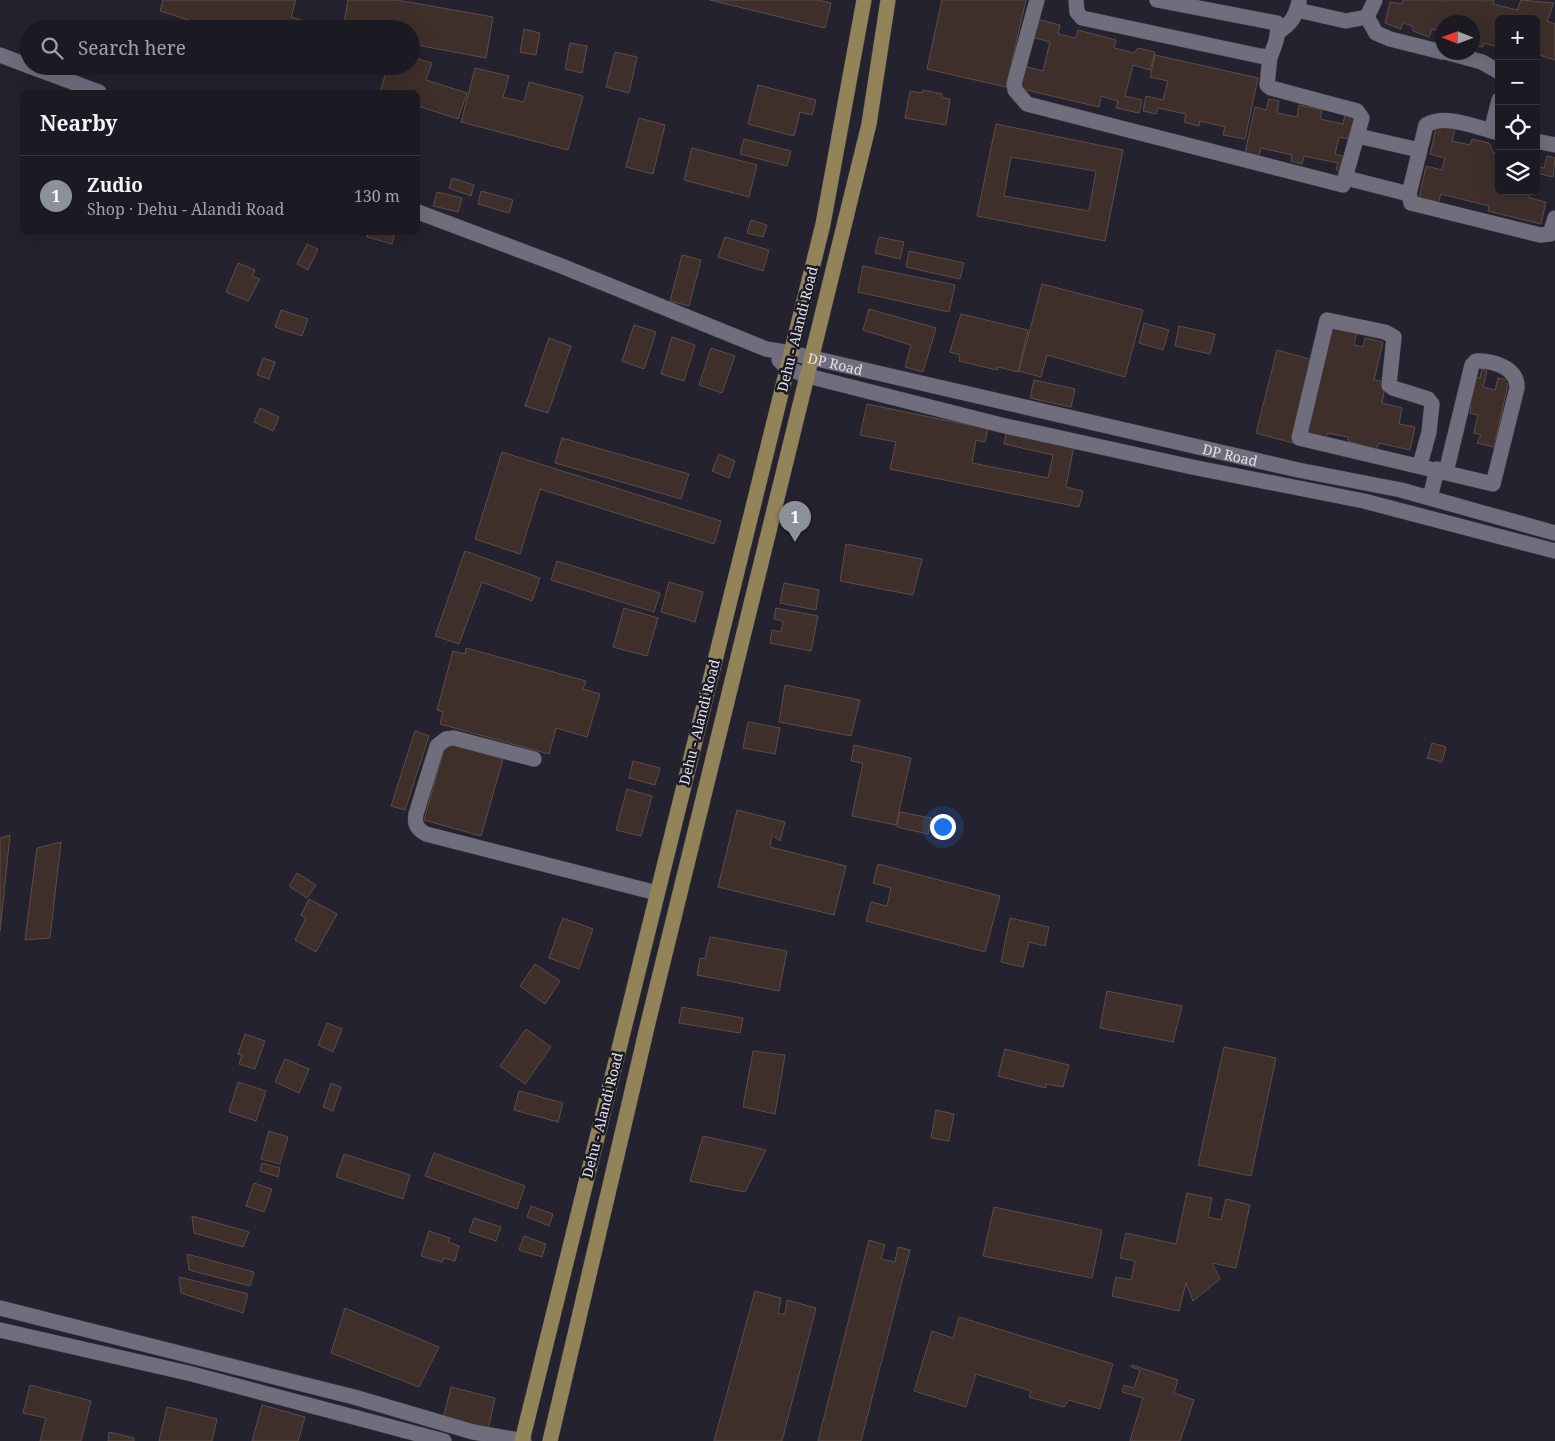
<!DOCTYPE html>
<html lang="en">
<head>
<meta charset="utf-8">
<style>
	:root { --surface:#1b1a22; --page:#24232a; --text:#f1f3f6; --muted:#a0a1a5; --line:#393840; --accent:#8c9099 }
	body { margin:0; font-family:"Noto Serif",serif; background:var(--page); color:var(--text) }
	.controls { position:absolute; right:15px; top:15px; display:grid; overflow:hidden; border-radius:8px; box-shadow:0 5px 20px #0002 }
	.controls button { width:45px; height:45px; display:grid; place-items:center; padding:0; border:0; border-bottom:1px solid var(--line); background:var(--surface); color:var(--text); font:25px sans-serif }
	.compass { position:absolute; left:1435px; top:15px; width:45px; height:45px; border-radius:50%; background:var(--surface); box-shadow:0 5px 20px #0002; rotate:271deg }
	.you { position:absolute; left:942px; top:826px; width:18px; height:18px; margin:-12px; border:4px solid #fff; border-radius:50%; background:#1a73e8; box-shadow:0 0 0 8px #1a73e833 }
	.badge { display:grid; place-items:center; width:32px; height:32px; border-radius:50%; background:var(--accent); color:#fff; font-size:16px; font-weight:700 }
	.pin { position:absolute; translate:-50% -41px; filter:drop-shadow(0 1px 2px #0008) }
	.pin::after { content:''; position:absolute; top:26px; width:18px; height:15px; background:inherit; clip-path:polygon(0 0,100% 0,50% 100%) }
	.list { margin:0; padding:0; list-style:none }
	h2 { display:flex; justify-content:space-between; align-items:center; height:65px; margin:0; padding:0 20px; font-size:21px }
	h2 small { font-size:16px; font-weight:400; color:var(--muted) }
	.list li { display:grid; grid-template-columns:32px 1fr auto; gap:15px; align-items:center; box-sizing:border-box; height:80px; padding:0 20px; border-top:1px solid var(--line) }
	.list b { display:block; font-size:19px; white-space:nowrap }
	.list p { margin:0; font-size:16px; white-space:nowrap; color:var(--muted) }
	.list em { font-size:16px; font-style:normal; color:var(--muted) }
	.icon { flex:none; width:28px; height:28px; fill:none; stroke:currentColor; stroke-width:2; stroke-linecap:round; stroke-linejoin:round }
	.map { position:relative; flex:none; width:1555px; height:1441px; overflow:hidden }
	.search { position:absolute; background:var(--surface); box-shadow:0 5px 20px #0002; left:20px; top:20px; width:400px; height:55px; display:flex; align-items:center; gap:12px; box-sizing:border-box; padding:0 18px; border-radius:28px; color:var(--muted); font-size:19px }
	.panel { position:absolute; background:var(--surface); box-shadow:0 5px 20px #0002; left:20px; top:90px; width:400px; height:145px; border-radius:8px }
	.map>svg:first-child { display:block }
	.building { fill:#3e2f2b; stroke:#5d4d48; fill-rule:evenodd }
	.lines { fill:none; stroke-linecap:round; stroke-linejoin:round }
	.minor-casing { stroke:#403f49; stroke-width:16 }
	.major-casing { stroke:#403f49; stroke-width:16 }
	.minor { stroke:#706e7d; stroke-width:15 }
	.major { stroke:#928458; stroke-width:15 }
	.labels { text-anchor:middle; dominant-baseline:central; stroke-width:5; stroke-linejoin:round; paint-order:stroke }
	.street-label { font-size:14px; fill:#e2e1e9; stroke:#1a1924 }
</style>
</head>
<body>
<div class="map">
<svg width="1555" height="1441" viewBox="0 0 1555 1441">
	<rect width="100%" height="100%" fill="#24222e"/>
	<g class="building">
		<polygon points="163,0 296,0 291,17 305,21 302,29 217,29 160,11"/>
		<polygon points="348,0 397,0 493,17 486,58 411,44 411,29 343,29"/>
		<polygon points="710,0 818,0 831,3 825,28"/>
		<polygon points="942,0 1026,0 1006,87 927,69"/>
		<polygon points="1403,0 1494,0 1493,4 1517,10 1521,0 1554,3 1547,21 1555,24 1555,60 1539,55 1539,63 1536,63 1536,19 1499,19 1499,47 1483,43 1483,47 1472,45 1472,22 1442,22 1442,31 1432,29 1429,37 1413,31 1413,27 1403,22 1401,29 1385,23 1390,2 1402,4"/>
		<polygon points="1036,19 1060,25 1058,34 1076,38 1078,30 1116,40 1114,48 1134,53 1138,48 1155,52 1150,70 1133,65 1125,96 1142,100 1139,113 1116,108 1118,101 1101,96 1099,107 1018,88 1024,66 1043,71 1050,42 1032,37"/>
		<polygon points="524,29 540,33 536,55 520,52"/>
		<polygon points="570,43 587,46 582,73 565,69"/>
		<polygon points="615,52 637,57 629,93 606,87"/>
		<polygon points="1155,55 1258,78 1245,139 1223,135 1225,127 1200,121 1199,126 1184,122 1186,114 1158,108 1156,114 1143,111 1146,96 1163,100 1168,81 1150,77"/>
		<polygon points="411,57 432,63 426,80 467,93 458,119 418,106 418,92 380,92 388,66 411,66"/>
		<polygon points="475,68 509,76 503,97 524,102 529,82 583,96 568,150 461,122"/>
		<polygon points="758,85 816,100 812,115 800,112 794,136 748,124"/>
		<polygon points="923,90 942,94 942,98 950,99 946,125 905,118 910,91 923,93"/>
		<polygon points="1269,99 1279,101 1277,113 1297,117 1299,105 1322,110 1320,119 1343,124 1345,115 1358,118 1353,140 1339,137 1335,154 1346,157 1343,171 1336,170 1338,163 1304,156 1302,164 1291,161 1292,155 1261,148 1259,156 1245,153 1255,107 1266,110"/>
		<polygon points="639,118 665,125 653,174 626,167"/>
		<path d="M996 124 1123 150 1105 241 977 216ZM1011 157 1096 171 1089 211 1004 196Z"/>
		<polygon points="1437,124 1455,129 1452,141 1470,145 1472,139 1489,143 1493,152 1499,154 1499,191 1531,191 1529,198 1546,202 1541,224 1488,211 1489,206 1441,194 1438,204 1419,199 1426,166 1442,170 1445,158 1430,154"/>
		<polygon points="744,139 791,151 787,166 740,154"/>
		<polygon points="692,148 757,165 749,197 684,180"/>
		<polygon points="1547,156 1555,158 1553,177 1536,173 1536,166 1544,168"/>
		<polygon points="452,178 474,185 471,196 449,188"/>
		<polygon points="481,191 513,200 509,213 478,204"/>
		<polygon points="437,192 462,198 458,212 433,206"/>
		<polygon points="751,220 767,225 763,237 747,233"/>
		<polygon points="368,232 395,232 392,244 367,237"/>
		<polygon points="725,237 769,250 763,271 718,257"/>
		<polygon points="879,237 904,242 900,259 875,253"/>
		<polygon points="307,244 318,249 308,270 297,264"/>
		<polygon points="909,251 964,263 960,279 906,267"/>
		<polygon points="682,255 701,260 689,306 670,301"/>
		<polygon points="238,263 255,270 252,276 260,279 248,301 226,292"/>
		<polygon points="863,266 955,285 949,312 858,292"/>
		<polygon points="1042,284 1143,310 1125,377 1047,355 1041,377 1019,371"/>
		<polygon points="869,309 936,328 923,372 905,367 911,345 863,330"/>
		<polygon points="281,310 308,319 302,336 275,327"/>
		<polygon points="961,314 1028,330 1018,372 998,367 997,370 959,361 960,355 950,352"/>
		<polygon points="1144,323 1169,330 1163,350 1139,343"/>
		<polygon points="634,325 656,332 644,369 622,361"/>
		<polygon points="1329,325 1357,331 1354,345 1363,347 1365,338 1383,342 1374,380 1386,382 1382,403 1402,408 1399,424 1415,427 1410,450 1379,443 1376,449 1348,441 1348,437 1327,433 1326,438 1305,434"/>
		<polygon points="1179,326 1215,334 1210,354 1175,346"/>
		<polygon points="672,337 695,345 684,381 661,374"/>
		<polygon points="549,338 571,346 548,413 525,406"/>
		<polygon points="711,348 735,356 722,393 699,385"/>
		<polygon points="1277,350 1313,360 1293,443 1256,433"/>
		<polygon points="263,358 275,362 269,379 257,375"/>
		<polygon points="1482,369 1487,371 1483,387 1495,390 1498,378 1509,380 1494,447 1477,443 1481,435 1474,433 1478,415 1470,413 1471,405 1467,404 1473,376 1480,378"/>
		<polygon points="1034,380 1075,389 1071,407 1030,398"/>
		<polygon points="867,404 988,429 985,442 976,440 972,463 1048,478 1053,455 1004,444 1006,433 1074,446 1066,487 1083,491 1079,507 890,469 896,442 860,435"/>
		<polygon points="260,408 279,417 273,431 254,422"/>
		<polygon points="562,438 689,474 681,499 555,463"/>
		<polygon points="502,452 721,521 714,544 540,489 520,554 475,539"/>
		<polygon points="719,454 735,461 729,478 712,471"/>
		<polygon points="846,544 922,559 913,595 840,581"/>
		<polygon points="465,551 540,578 532,601 482,582 459,644 435,636"/>
		<polygon points="557,561 660,593 654,612 551,580"/>
		<polygon points="669,582 703,592 695,622 661,612"/>
		<polygon points="784,583 819,590 816,610 780,603"/>
		<polygon points="624,608 658,618 647,656 613,647"/>
		<polygon points="776,608 818,616 811,651 770,643 772,630 781,632 783,621 774,619"/>
		<polygon points="466,648 586,681 583,689 600,694 587,737 556,728 549,754 440,724 443,712 437,710 453,651 465,654"/>
		<polygon points="785,685 860,700 851,736 779,722"/>
		<polygon points="748,722 780,728 775,754 743,748"/>
		<polygon points="415,731 429,736 405,810 391,806"/>
		<polygon points="446,743 503,759 481,836 424,820"/>
		<polygon points="1432,743 1446,747 1442,762 1427,758"/>
		<polygon points="854,745 911,758 896,825 852,816 863,763 851,761"/>
		<polygon points="633,761 660,768 655,785 629,778"/>
		<polygon points="627,789 652,796 641,836 616,830"/>
		<polygon points="737,810 785,822 780,841 772,835 770,847 846,866 834,915 718,887"/>
		<polygon points="900,812 931,818 928,834 897,827"/>
		<polygon points="10,835 0,931 0,838"/>
		<polygon points="61,842 50,938 25,940 37,848"/>
		<polygon points="878,864 1000,896 985,952 866,921 871,902 887,906 891,888 873,883"/>
		<polygon points="297,873 316,885 307,898 289,886"/>
		<polygon points="309,899 337,914 316,952 295,940 306,918 301,915"/>
		<polygon points="563,918 593,929 579,969 549,958"/>
		<polygon points="1010,918 1049,927 1045,946 1029,942 1023,967 1001,962"/>
		<polygon points="710,937 787,951 779,991 697,975 700,958 705,959"/>
		<polygon points="535,964 560,981 545,1004 520,986"/>
		<polygon points="1107,991 1182,1006 1173,1042 1100,1028"/>
		<polygon points="682,1007 743,1018 740,1033 679,1023"/>
		<polygon points="327,1023 342,1029 333,1052 318,1045"/>
		<polygon points="526,1029 551,1047 525,1084 500,1066"/>
		<polygon points="245,1034 265,1041 255,1069 239,1064 242,1055 238,1054"/>
		<polygon points="1224,1047 1276,1058 1251,1176 1198,1165"/>
		<polygon points="1005,1049 1069,1065 1063,1087 1046,1084 1046,1088 998,1076"/>
		<polygon points="753,1051 785,1055 775,1114 743,1107"/>
		<polygon points="285,1059 309,1069 299,1093 275,1082"/>
		<polygon points="238,1082 266,1091 256,1121 229,1112"/>
		<polygon points="331,1083 341,1087 333,1111 323,1107"/>
		<polygon points="519,1091 563,1103 558,1122 514,1110"/>
		<polygon points="936,1110 954,1114 949,1141 931,1138"/>
		<polygon points="269,1131 288,1137 280,1164 261,1159"/>
		<polygon points="703,1136 766,1150 745,1192 690,1181"/>
		<polygon points="434,1153 525,1186 517,1209 425,1176"/>
		<polygon points="344,1154 410,1175 403,1199 336,1177"/>
		<polygon points="262,1163 280,1168 278,1177 260,1171"/>
		<polygon points="254,1183 272,1189 264,1212 246,1206"/>
		<polygon points="1187,1193 1212,1198 1208,1217 1221,1220 1226,1199 1250,1205 1236,1268 1212,1263 1220,1279 1193,1301 1186,1283 1179,1311 1112,1296 1116,1277 1131,1280 1135,1261 1120,1258 1126,1233 1176,1244"/>
		<polygon points="531,1206 553,1214 549,1226 527,1217"/>
		<polygon points="994,1207 1102,1230 1092,1278 983,1256"/>
		<polygon points="192,1216 249,1232 243,1247 194,1233"/>
		<polygon points="474,1218 501,1227 496,1241 469,1232"/>
		<polygon points="429,1231 450,1238 448,1242 459,1246 455,1261 444,1258 442,1262 421,1256"/>
		<polygon points="524,1236 546,1244 542,1257 519,1250"/>
		<polygon points="869,1240 885,1245 881,1259 895,1262 898,1247 910,1250 861,1441 818,1441"/>
		<polygon points="187,1254 254,1272 250,1286 189,1270"/>
		<polygon points="179,1277 248,1294 243,1313 181,1293"/>
		<polygon points="755,1291 781,1298 778,1314 785,1314 787,1300 816,1308 782,1441 714,1441"/>
		<polygon points="345,1308 439,1347 419,1387 331,1353"/>
		<polygon points="959,1317 1113,1364 1100,1409 1069,1400 1064,1407 1029,1397 1031,1391 976,1374 966,1407 914,1391 932,1331 953,1338"/>
		<polygon points="1132,1365 1178,1380 1174,1393 1194,1400 1180,1441 1130,1441 1143,1398 1122,1392 1124,1385 1134,1388 1140,1370 1131,1367"/>
		<polygon points="30,1385 91,1401 81,1441 40,1441 46,1418 23,1413"/>
		<polygon points="451,1387 495,1398 488,1430 443,1419"/>
		<polygon points="262,1405 305,1417 298,1441 252,1441"/>
		<polygon points="167,1407 217,1419 212,1441 159,1441"/>
		<polygon points="109,1432 134,1438 134,1441 108,1441"/>
	</g>
	<g class="lines">
		<g class="minor-casing">
			<g id="minor">
				<polyline points="1037,0 1014,84 1015,90 1027,104 1343,185 1362,118 1357,111 1271,88 1267,85 1270,57"/>
				<path d="M1076 0 1077 12 1082 18 1260 56 1270 57C1275 45 1279 36 1277 23L1157 0"/>
				<polyline points="1297,10 1346,21 1367,17 1375,0"/>
				<polyline points="1367,17 1376,33 1390,39 1442,52"/>
				<path d="M1278 32C1292 23 1295 17 1299 2"/>
				<polyline points="1445,52 1482,62 1499,72"/>
				<polyline points="0,55 29,66"/>
				<polyline points="29,66 99,92"/>
				<polyline points="1491,131 1499,100"/>
				<path d="M1499 133C1478 128 1445 113 1426 125L1409 194 1411 203 1540 235 1550 234 1555 218"/>
				<polyline points="1358,136 1419,150"/>
				<polyline points="1536,141 1555,145"/>
				<polyline points="1346,178 1409,194"/>
				<path id="s1" d="M418 212 559 265 766 349 791 353 1298 470 1401 490 1555 533"/>
				<polyline points="779,360 787,368 808,376 1001,425 1192,467 1364,501 1555,551"/>
				<path d="M1420 465 1429 432 1432 404 1428 399 1393 388 1389 385 1394 337 1385 332 1327 320 1299 438 1493 484 1517 388C1518 368 1493 360 1476 361L1472 365 1446 472"/>
				<polyline points="1430,498 1437,469"/>
				<path d="M534 759 454 738 446 739 437 746 416 814C414 824 417 829 426 834L657 893"/>
				<polyline points="0,1308 354,1397 473,1432 524,1441"/>
				<polyline points="0,1330 192,1374 444,1441"/>
			</g>
		</g>
		<g class="major-casing">
			<g id="major">
				<polyline points="522,1441 823,224 864,0"/>
				<polyline points="550,1441 648,1023 869,124 888,0"/>
			</g>
		</g>
		<use href="#minor" class="minor"/>
		<use href="#major" class="major"/>
	</g>
	<g class="labels">
		<g class="street-label">
			<text transform="translate(797 329) rotate(-76)">Dehu - Alandi Road</text>
			<text stroke="none"><textPath href="#s1" startOffset="445">DP Road</textPath></text>
			<text stroke="none"><textPath href="#s1" startOffset="850">DP Road</textPath></text>
			<text transform="translate(699 722) rotate(-76)">Dehu - Alandi Road</text>
			<text transform="translate(602 1115) rotate(-76)">Dehu - Alandi Road</text>
		</g>
	</g>
</svg>
<div class="controls">
<button>+</button>
<button>−</button>
<button><svg class="icon" aria-label="locate" viewBox="0 0 24 24"><circle cx="12" cy="12" r="6"/><path d="M12 2v4M12 18v4M2 12h4M18 12h4"/></svg></button>
<button><svg class="icon" aria-label="layers" viewBox="0 0 24 24"><path d="M12 4l9 5-9 5-9-5zM3 14l9 5 9-5"/></svg></button>
</div>
<svg class="compass" viewBox="-18 -18 36 36"><path d="M0-13l5 13h-10z" fill="#e53935"/><path d="M0 13l5-13h-10z" fill="#a0a1a5"/></svg>
<div class="you"></div>
<div class="pin badge" style="left:795px;top:542px">1</div>
<div class="search"><svg class="icon" aria-label="search" viewBox="0 0 24 24"><circle cx="10" cy="10" r="6"/><path d="M15 15l6 6"/></svg>Search here</div>
<section class="panel">
<h2>Nearby<small></small></h2>
<ul class="list">
<li><span class="badge">1</span><div><b>Zudio</b><p>Shop · Dehu - Alandi Road</p></div><em>130 m</em></li>
</ul>
</section>
</div>
</body>
</html>
